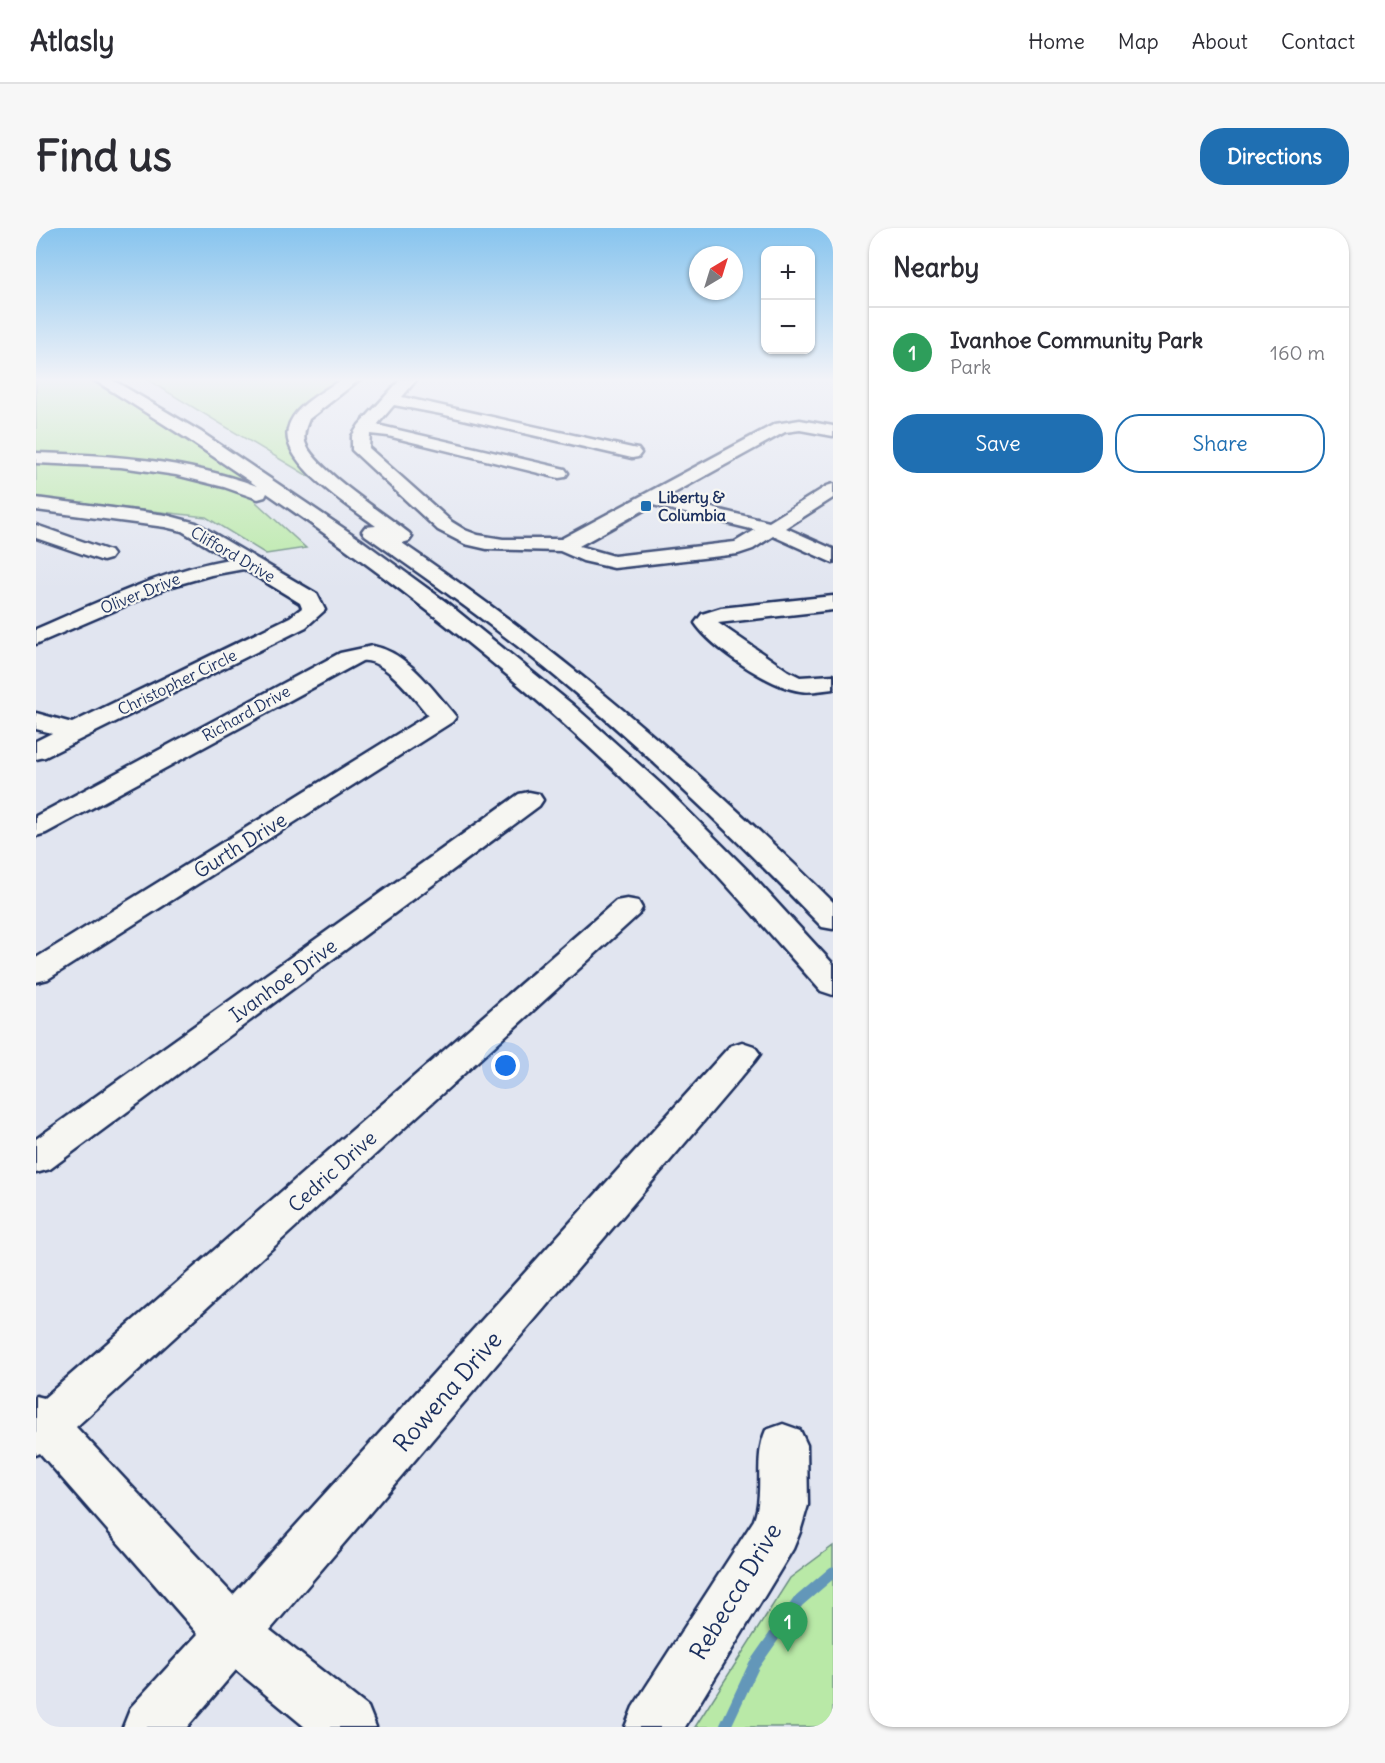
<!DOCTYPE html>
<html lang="en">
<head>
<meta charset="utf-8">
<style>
	:root { --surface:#fff; --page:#f7f7f7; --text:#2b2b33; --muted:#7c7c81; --line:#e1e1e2; --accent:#1f6fb2 }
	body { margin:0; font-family:Delius,sans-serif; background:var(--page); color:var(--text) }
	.controls { position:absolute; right:18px; top:18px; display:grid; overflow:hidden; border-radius:12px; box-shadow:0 2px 4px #0004 }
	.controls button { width:54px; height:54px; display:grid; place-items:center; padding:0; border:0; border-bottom:2px solid var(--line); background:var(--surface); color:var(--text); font:30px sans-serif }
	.compass { position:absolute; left:653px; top:18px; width:54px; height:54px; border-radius:50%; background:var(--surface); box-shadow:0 2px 4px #0004; rotate:38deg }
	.you { position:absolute; left:470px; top:838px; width:21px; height:21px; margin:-15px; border:4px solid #fff; border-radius:50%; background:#1a73e8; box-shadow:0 0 0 9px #1a73e833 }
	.badge { display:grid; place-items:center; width:39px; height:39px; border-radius:50%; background:var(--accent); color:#fff; font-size:20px; font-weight:700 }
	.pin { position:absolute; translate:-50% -50px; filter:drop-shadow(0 2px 3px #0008) }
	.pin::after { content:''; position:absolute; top:32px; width:21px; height:18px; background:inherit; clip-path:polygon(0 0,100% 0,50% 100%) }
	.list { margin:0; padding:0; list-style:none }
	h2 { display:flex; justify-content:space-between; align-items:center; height:78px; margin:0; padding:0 24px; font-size:26px }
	h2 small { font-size:20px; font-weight:400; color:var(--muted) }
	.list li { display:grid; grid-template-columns:39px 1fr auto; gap:18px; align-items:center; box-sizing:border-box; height:90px; padding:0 24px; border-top:2px solid var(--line) }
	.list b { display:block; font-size:22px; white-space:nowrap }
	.list p { margin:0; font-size:20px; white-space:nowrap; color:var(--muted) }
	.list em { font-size:20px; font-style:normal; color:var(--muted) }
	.actions { display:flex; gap:12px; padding:18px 24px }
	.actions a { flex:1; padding:14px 0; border:2px solid var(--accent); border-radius:24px; text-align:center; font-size:21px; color:var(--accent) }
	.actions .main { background:var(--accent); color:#fff }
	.map { position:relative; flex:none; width:797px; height:1499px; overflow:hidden; border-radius:24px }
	header { display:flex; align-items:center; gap:36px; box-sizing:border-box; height:84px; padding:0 30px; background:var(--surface); border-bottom:2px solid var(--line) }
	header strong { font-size:28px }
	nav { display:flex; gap:33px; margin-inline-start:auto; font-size:21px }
	.intro { display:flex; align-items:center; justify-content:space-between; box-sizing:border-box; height:144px; padding:0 36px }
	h1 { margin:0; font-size:42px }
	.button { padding:15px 27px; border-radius:24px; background:var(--accent); color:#fff; font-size:21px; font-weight:700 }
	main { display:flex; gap:36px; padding:0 36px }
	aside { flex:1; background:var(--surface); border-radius:24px; box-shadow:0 2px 4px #0004 }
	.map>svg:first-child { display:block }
	.green { fill:#b9e9a7; stroke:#6a8c82; stroke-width:1.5 }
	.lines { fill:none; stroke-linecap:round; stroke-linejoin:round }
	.stream { stroke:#6497b9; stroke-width:11 }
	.minor-casing { stroke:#1b2f5e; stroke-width:5 }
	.highway-casing { stroke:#1b2f5e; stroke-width:5 }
	.minor { fill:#f6f6f2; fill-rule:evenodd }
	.highway { fill:#f6f6f2; fill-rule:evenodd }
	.poi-dot { fill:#1f6fb2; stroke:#f6f6f2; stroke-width:2 }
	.labels { text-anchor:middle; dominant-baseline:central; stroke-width:4.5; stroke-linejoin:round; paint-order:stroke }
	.far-poi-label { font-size:16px; font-weight:bold; fill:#1b2f5e; stroke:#f6f6f2; text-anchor:start }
	.far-street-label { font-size:16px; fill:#1b2f5e; stroke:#f6f6f2 }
	.street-label { font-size:20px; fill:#1b2f5e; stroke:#f6f6f2 }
	.near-street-label { font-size:24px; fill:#1b2f5e; stroke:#f6f6f2 }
</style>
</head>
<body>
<header>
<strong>Atlasly</strong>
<nav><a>Home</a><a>Map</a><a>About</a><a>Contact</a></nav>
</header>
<div class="intro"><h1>Find us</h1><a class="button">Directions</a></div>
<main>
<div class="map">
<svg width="797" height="1499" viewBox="0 0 797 1499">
	<rect width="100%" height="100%" fill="#e1e5f0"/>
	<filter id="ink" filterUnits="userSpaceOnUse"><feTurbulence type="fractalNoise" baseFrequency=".0167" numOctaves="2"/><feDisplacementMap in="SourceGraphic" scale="12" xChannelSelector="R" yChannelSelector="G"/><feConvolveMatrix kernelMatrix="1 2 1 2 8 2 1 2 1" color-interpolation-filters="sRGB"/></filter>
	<g filter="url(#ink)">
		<g class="green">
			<polygon points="0,151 52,151 99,179 220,258 183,246 118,234 0,227"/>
			<path d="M110 151H310L253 201C250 226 276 244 292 260Z"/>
			<polygon points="0,233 136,243 209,264 270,320 230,326 170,289 0,270"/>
			<polygon points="797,1318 797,1499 659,1499 754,1350"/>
		</g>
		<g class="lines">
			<polyline class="stream" points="689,1499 718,1437 762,1374 797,1344"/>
			<g class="minor-casing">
				<g id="minor">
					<path d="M365 151H381L366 169 596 220 602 221 605 225 602 229 596 230 405 186 358 177 341 197 529 241 532 245 529 249 523 250 352 208 334 206 333 220 416 294 429 302 442 307 467 311H525L739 196 764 192 797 198V208L764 202 749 204 631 269 733 294 791 258 797 256V270L750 300 797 321V335L737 308 717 321 702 326 578 340 547 333 524 323 451 321 429 316 402 302 316 222V208L323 197ZM617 277 719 302 699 314 578 328 543 318Z"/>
					<path d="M0 270 130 287 160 295 281 366 289 382 270 399 9 529 0 531V513L16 505 0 501V485L36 495 254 389 266 380 264 375 208 341 175 347 133 359 0 416V401C63 374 125 343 193 331L146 303 129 299 0 282Z"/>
					<polygon points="0,297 74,323 77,327 74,331 67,333 0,310"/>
					<path d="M797 368V382L682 395 752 443 764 449 797 447V461C786 462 775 465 764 463 734 459 676 420 659 395L666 386 685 380Z"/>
					<path d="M337 418C370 424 395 459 416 484L420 489 416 494 12 751 0 754V730L392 487C379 471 348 430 326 433L10 605 0 608V588L304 425Z"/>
					<polygon points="493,564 503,566 507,572 503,578 14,941 0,945 0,911 483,566"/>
					<polygon points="591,671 602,673 606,680 602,687 40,1199 197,1367 694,818 706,814 718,818 724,826 718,834 234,1402 332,1479 340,1499 269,1499 200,1442 151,1499 87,1499 95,1479 162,1406 4,1225 0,1227 0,1168 8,1170 580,673"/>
					<path d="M747 1196 764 1202 771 1217 772 1277 764 1304 757 1321 649 1499H589L597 1479 718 1292C729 1263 717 1231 730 1202Z"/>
				</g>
			</g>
			<g class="highway-casing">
				<g id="highway">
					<path d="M57 151H75L165 204 325 312 410 374 537 477 627 558 712 643 797 736V767L785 763C727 698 670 631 607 570 492 457 364 357 231 265L229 269 222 271 188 259 140 247 85 239 0 235V225C76 227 150 232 221 258L153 212Z"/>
					<path d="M306 151H324L273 191C270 198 267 206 269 214 276 239 350 287 373 305L376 309 373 313 366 315C524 422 661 540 797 674V701L786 699C698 608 607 520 509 440 451 393 390 350 329 307L326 303 329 299 340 298C316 280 244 235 252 201 257 178 288 163 306 151Z"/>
				</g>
			</g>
			<use href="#minor" class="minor"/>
			<use href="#highway" class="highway"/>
		</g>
	</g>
	<linearGradient id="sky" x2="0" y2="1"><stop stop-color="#87c4ee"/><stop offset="0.42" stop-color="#f2f3f8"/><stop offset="1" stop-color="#f2f3f8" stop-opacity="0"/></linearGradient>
	<rect width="797" height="361" fill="url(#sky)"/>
	<rect class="poi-dot" x="604" y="272" width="12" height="12" rx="3"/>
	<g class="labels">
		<g class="far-poi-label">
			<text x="622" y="269">Liberty &amp;<tspan x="622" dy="18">Columbia</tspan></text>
		</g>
		<g class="far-street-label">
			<text transform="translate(197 326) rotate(30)">Clifford Drive</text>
			<text transform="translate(104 365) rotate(-22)">Oliver Drive</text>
			<text transform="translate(141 454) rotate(-26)">Christopher Circle</text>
			<text transform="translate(210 485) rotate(-29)">Richard Drive</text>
		</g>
		<g class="street-label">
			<text transform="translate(204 617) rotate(-32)">Gurth Drive</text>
			<text transform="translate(247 752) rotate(-36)">Ivanhoe Drive</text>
			<text transform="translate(296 943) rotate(-42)">Cedric Drive</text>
		</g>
		<g class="near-street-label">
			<text transform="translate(411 1163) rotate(-49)">Rowena Drive</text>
			<text transform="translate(699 1363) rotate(-59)">Rebecca Drive</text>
		</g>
	</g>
</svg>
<div class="controls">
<button>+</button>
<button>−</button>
</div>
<svg class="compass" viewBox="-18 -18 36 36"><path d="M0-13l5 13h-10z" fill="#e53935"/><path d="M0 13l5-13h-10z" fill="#7c7c81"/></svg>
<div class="you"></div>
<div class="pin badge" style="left:752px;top:1424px;background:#2e9e5b">1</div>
</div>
<aside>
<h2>Nearby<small></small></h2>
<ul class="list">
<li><span class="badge" style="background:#2e9e5b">1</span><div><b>Ivanhoe Community Park</b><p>Park</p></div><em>160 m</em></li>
</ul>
<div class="actions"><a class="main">Save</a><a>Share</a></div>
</aside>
</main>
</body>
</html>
